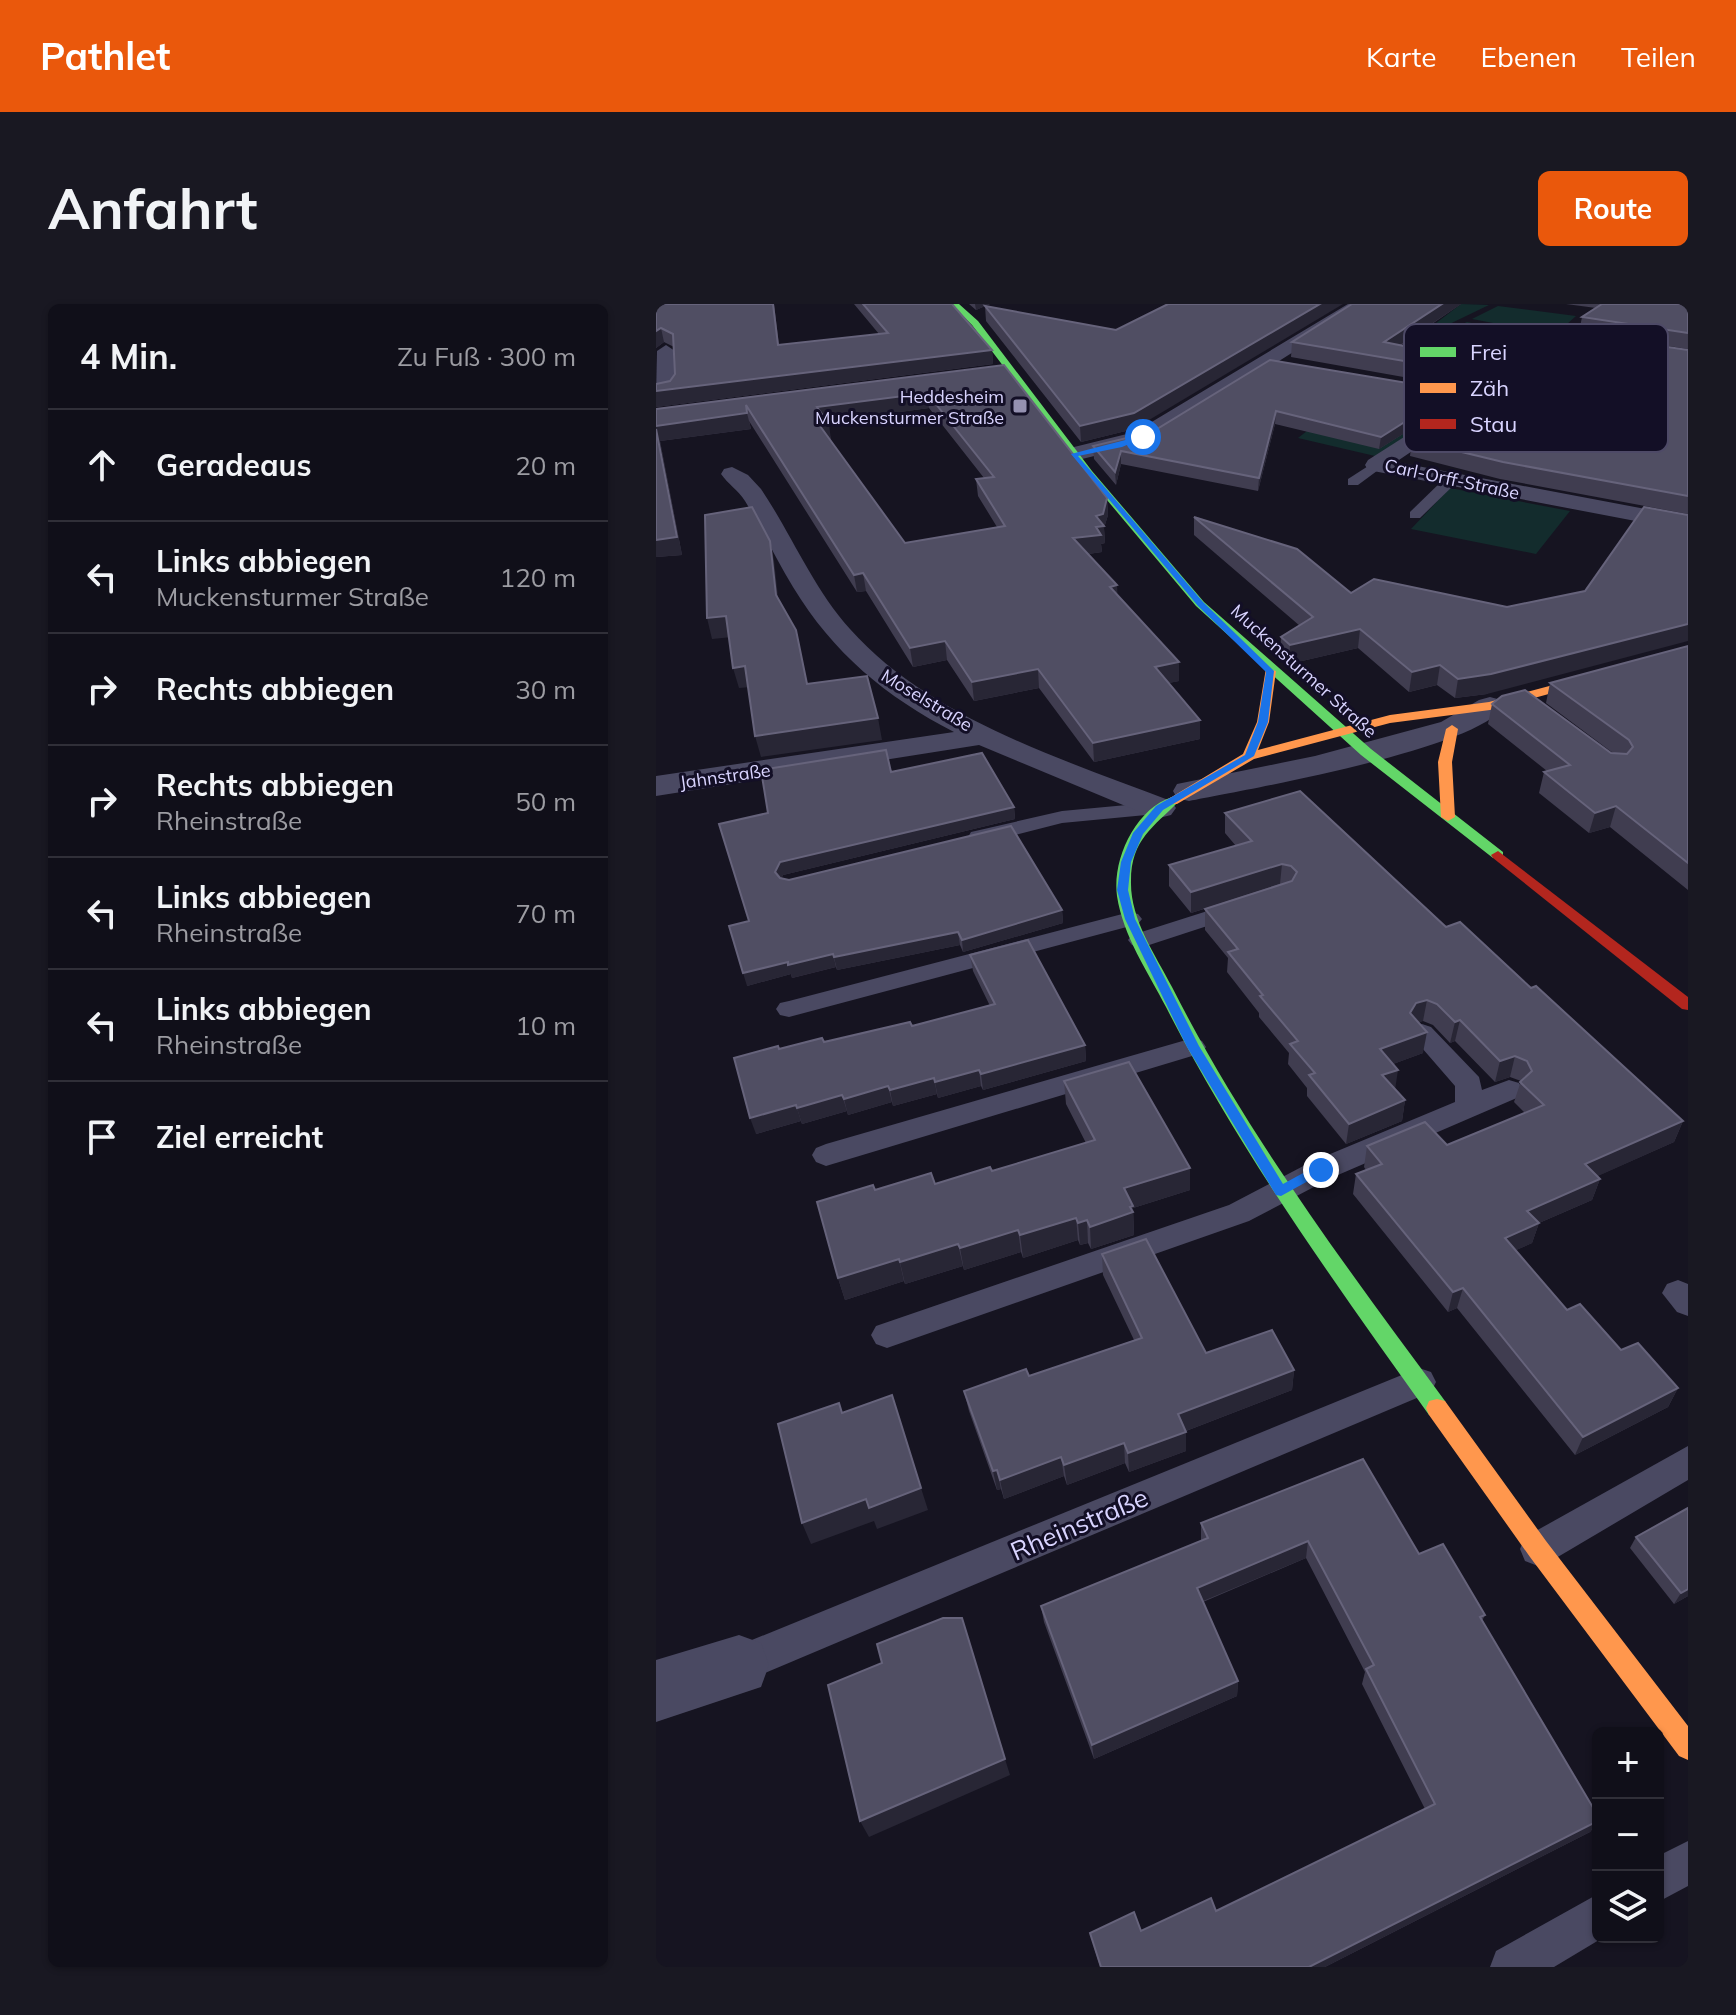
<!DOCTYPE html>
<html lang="de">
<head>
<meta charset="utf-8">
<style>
	:root { --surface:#100f19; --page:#191822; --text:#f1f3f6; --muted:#9c9ca2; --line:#302f38; --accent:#ea580c }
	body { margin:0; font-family:Mulish,sans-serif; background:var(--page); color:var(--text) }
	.controls { position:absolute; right:24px; bottom:24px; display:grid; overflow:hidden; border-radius:12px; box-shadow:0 2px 6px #0004 }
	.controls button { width:72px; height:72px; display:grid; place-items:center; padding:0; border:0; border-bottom:2px solid var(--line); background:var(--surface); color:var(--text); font:40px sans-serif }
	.stop { position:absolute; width:24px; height:24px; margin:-18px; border:6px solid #1a73e8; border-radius:50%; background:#fff }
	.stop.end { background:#1a73e8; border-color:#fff; box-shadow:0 2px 8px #0008 }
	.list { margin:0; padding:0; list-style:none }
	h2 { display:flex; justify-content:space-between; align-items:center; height:104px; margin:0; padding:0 32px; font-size:34px }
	h2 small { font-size:26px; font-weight:400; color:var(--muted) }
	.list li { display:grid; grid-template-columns:52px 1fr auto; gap:24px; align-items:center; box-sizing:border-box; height:112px; padding:0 32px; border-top:2px solid var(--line) }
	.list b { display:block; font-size:30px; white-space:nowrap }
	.list p { margin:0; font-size:26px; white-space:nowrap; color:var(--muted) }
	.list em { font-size:26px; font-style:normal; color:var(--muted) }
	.icon { flex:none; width:44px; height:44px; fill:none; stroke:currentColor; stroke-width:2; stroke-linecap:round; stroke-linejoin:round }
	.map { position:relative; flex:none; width:1032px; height:1663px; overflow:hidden; border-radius:12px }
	header { display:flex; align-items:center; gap:48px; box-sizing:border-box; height:112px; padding:0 40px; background:var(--accent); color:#fff }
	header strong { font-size:38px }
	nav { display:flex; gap:44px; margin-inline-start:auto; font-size:28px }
	.intro { display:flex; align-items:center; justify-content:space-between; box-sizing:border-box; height:192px; padding:0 48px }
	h1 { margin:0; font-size:56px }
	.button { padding:20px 36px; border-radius:12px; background:var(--accent); color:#fff; font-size:28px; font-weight:700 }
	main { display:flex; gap:48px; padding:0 48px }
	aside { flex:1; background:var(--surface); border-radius:12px; box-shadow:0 2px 6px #0004 }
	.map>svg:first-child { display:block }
	.green { fill:#132c2d }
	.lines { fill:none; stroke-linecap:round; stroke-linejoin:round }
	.lane { fill:#4a4962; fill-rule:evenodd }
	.street { fill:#4a4962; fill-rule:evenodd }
	.fast { fill:#63d668; fill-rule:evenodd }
	.slow { fill:#ff974d; fill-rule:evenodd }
	.jam { fill:#b3261e; fill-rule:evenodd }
	.wall { fill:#403d50; fill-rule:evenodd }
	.shaded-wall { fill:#282635 }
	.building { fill:#504e63; stroke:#66637b; stroke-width:2; fill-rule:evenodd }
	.route { fill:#1a73e8 }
	.poi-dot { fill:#9591b1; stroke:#130f26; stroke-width:3 }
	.labels { text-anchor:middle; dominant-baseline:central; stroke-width:6; stroke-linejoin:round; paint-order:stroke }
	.far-poi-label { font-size:18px; fill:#d9d4ff; stroke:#130f26; text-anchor:end }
	.far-street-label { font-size:18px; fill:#d9d4ff; stroke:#130f26 }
	.near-street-label { font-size:26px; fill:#d9d4ff; stroke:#130f26 }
	.key { fill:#130f26; stroke:#4e4a67; stroke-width:2 }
	.key-label { font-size:22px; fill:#d9d4ff }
</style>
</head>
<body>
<header>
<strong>Pathlet</strong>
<nav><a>Karte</a><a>Ebenen</a><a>Teilen</a></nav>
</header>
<div class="intro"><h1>Anfahrt</h1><a class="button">Route</a></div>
<main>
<aside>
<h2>4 Min.<small>Zu Fuß · 300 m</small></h2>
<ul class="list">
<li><svg class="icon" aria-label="ahead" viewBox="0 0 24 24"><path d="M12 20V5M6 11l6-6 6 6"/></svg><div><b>Geradeaus</b></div><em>20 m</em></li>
<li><svg class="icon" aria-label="left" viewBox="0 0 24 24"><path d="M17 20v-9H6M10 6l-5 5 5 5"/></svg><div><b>Links abbiegen</b><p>Muckensturmer Straße</p></div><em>120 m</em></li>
<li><svg class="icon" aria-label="right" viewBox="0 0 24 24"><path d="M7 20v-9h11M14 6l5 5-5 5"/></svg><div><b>Rechts abbiegen</b></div><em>30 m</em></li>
<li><svg class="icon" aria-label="right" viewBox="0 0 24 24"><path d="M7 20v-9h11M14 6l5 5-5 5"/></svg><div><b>Rechts abbiegen</b><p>Rheinstraße</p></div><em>50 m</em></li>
<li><svg class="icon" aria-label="left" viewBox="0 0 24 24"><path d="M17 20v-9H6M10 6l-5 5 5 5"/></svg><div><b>Links abbiegen</b><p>Rheinstraße</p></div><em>70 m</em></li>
<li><svg class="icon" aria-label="left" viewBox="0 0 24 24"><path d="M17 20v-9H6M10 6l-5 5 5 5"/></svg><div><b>Links abbiegen</b><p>Rheinstraße</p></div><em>10 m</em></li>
<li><svg class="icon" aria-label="arrive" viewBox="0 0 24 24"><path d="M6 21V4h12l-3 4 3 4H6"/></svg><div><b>Ziel erreicht</b></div></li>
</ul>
</aside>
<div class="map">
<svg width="1032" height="1663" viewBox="0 0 1032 1663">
	<rect width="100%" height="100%" fill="#161421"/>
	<g class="green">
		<polygon points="805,0 833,1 754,39"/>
		<polygon points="842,2 920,12 901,29 889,29 816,15"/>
		<polygon points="811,18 882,32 823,69 747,53 777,33"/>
		<polygon points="674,109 758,128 719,152 642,134"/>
		<polygon points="794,184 914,207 880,250 755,225"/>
	</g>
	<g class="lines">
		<g class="lane">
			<polygon points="720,157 727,161 725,164 702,181 692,181 692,175"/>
			<polygon points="795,172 802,176 800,179 764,214 754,214 754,208 790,173"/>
			<polygon points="503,498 511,499 514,504 511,509 406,519 323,540 312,533 315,528 406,507"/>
			<polygon points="586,596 594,598 598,603 594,608 484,644 476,641 472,636 476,631"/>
			<polygon points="474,608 482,610 486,615 482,620 133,713 124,711 120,705 124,699 133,697"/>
			<polygon points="766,720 775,723 823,773 826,786 853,776 863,779 867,786 863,793 675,874 593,917 231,1044 220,1040 215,1031 220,1022 573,901 655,858 799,798 799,782 753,729 757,723"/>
			<polygon points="537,734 546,737 550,743 546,749 170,862 160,858 156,851 160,844 170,840"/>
			<polygon points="1022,976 1032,980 1032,1012 1021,1008 1006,989 1011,980"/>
			<polygon points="763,1064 775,1068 780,1078 775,1088 83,1380 69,1375 64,1361 69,1347"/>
			<polygon points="1032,1142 1032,1176 895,1257 882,1262 869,1257 864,1245 869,1233"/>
			<polygon points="1032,1537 1032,1582 1002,1598 1002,1552"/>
			<polygon points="942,1590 942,1633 948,1633 898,1663 834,1663 840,1647"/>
		</g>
		<g class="street">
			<polygon points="692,0 713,0 495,138 418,157 407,150 410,145 479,128"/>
			<polygon points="10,41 19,47 20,85 17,89 0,93 1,47"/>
			<polygon points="871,42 878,44 880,48 878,52 818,88 808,112 740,158 1032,213 1032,227 712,166 709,161 712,156 792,105 802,81"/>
			<path d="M76 163 92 171 105 185C136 231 157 284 194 325 273 414 406 455 515 497L520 504 515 511 503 514 491 511 323 441 0 492V472L298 428C230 393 177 349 137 283 120 255 106 225 89 197 82 186 72 180 65 170L68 165Z"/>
			<path d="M834 393 845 396 849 402C819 446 593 485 533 497L521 494 517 487 521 480 659 452 785 418 823 396Z"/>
			<polygon points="83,1331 105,1339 113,1361 105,1383 0,1418 0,1356"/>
		</g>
		<g class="fast">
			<polygon points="295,0 303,0 322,17 436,167 548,298 715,445 847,548 847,554 837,554 705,451 540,302 430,171 316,21"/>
			<path d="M516 493 523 497C498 523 475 535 475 577 474 615 499 650 516 683 591 831 691 964 789 1097L792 1104 789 1111 781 1113 773 1111C679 979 584 848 510 703 492 668 467 632 461 592 456 556 479 505 516 493Z"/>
		</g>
		<g class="slow">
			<polygon points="1032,345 1032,352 834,406 734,419 598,455 521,500 511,500 509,497 587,450 601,418 610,364 620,367 613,418 602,446 734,411 833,398"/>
			<polygon points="796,421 802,425 796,458 799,513 792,517 785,513 782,458 790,425"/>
			<polygon points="781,1095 789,1097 890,1237 1032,1422 1032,1456 1023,1452 874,1253 773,1111 770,1104 773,1097"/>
		</g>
		<polygon class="jam" points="842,547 1032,693 1032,706 1026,705 837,554 835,551"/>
	</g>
	<g class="wall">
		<polygon points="0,0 118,0 123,41 223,30 198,0 296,0 336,46 337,60 0,103 0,80 14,77 19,70 18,43 8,38 0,44"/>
		<polygon points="313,0 334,0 329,2 478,125 425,138 330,17 329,2 320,6"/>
		<polygon points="696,0 805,0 744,42 815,72 798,82 635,53 636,38"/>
		<polygon points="910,0 1032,0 1032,45 923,28 926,13 940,4"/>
		<polygon points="1032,46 1032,210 844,175 754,152 756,136"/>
		<polygon points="614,56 791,98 790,103 723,145 619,120 602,187 465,160 460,181 438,155 437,142 496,128"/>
		<path d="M348 61 451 194 452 211 448 224 449 239 445 240 446 248 432 250 523 377 512 379 544 435 438 458 383 384 318 397 291 356 257 363 210 287 201 288 93 117 95 125 4 137 26 251 0 253V105ZM273 104 328 174 320 175 322 192 341 223 249 239 174 136H175L171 118Z"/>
		<polygon points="538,213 695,289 851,303 929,287 831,390 799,394 781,381 753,388 702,344 633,360 624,352 625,333 644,322 538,231"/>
		<polygon points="1032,342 1032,586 954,523 933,529 883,489 888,468 891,467 832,420 836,400 957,449 890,399 894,379"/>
		<polygon points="235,468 358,503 359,515 127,571 125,575 406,606 407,619 307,648 304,641 181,666 180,663 136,674 135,670 91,682 93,617 112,509"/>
		<polygon points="569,509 790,623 875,684 1027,817 1018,838 941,872 944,875 936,896 883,919 876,939 860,946 911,1006 965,1046 1022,1084 1012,1103 919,1151 801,1004 792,1008 697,890 700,870 710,866 708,863 711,842 791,841 869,809 858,798 865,777 854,773 839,778 799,737 794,739 777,721 767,717 762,718 767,749 737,760 739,785 749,796 746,817 690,840 651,792 651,784 632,760 633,749 603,713 603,709 571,668 572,654 549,626 549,605 626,581 535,609 513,582 513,561 580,542 569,529"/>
		<polygon points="314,651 429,741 430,757 327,786 325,782 282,794 281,790 237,802 236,798 192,811 191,807 146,820 145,817 100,830 123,745 256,722 334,702 317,667"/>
		<polygon points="408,777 534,864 534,886 477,904 478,931 435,945 432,939 424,941 422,936 367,954 365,948 308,966 307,962 249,980 248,977 189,996 182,974 219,886 279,880 336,867 430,839 410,800"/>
		<polygon points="446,950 550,1049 638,1066 636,1086 530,1127 530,1147 473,1168 469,1159 411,1181 408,1172 348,1195 345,1185 341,1186 313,1107 308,1087 373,1072 478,1036 447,971"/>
		<polygon points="1032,1204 1032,1292 1018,1300 974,1244 980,1233"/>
		<polygon points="545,1219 763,1250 829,1311 826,1317 942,1512 942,1518 934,1528 669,1663 444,1663 434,1629 485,1627 560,1607 769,1505 706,1380 709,1368 650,1254 547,1298 582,1377 581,1392 438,1455 388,1318 385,1302 545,1237"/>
	</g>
	<g class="shaded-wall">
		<polygon points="319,0 334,0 320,6"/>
		<polygon points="664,0 687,0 478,125 425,138 424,122"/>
		<polygon points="786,0 805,0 726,53 728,38"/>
		<polygon points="5,24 8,38 0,44 0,27"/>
		<polygon points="336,46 337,60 0,103 0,87"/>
		<polygon points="818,56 815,72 798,82 801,66"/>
		<polygon points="793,86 790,103 723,145 725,133"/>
		<polygon points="271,89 273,104 164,119 161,103"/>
		<polygon points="620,107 619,120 602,187 603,174"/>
		<polygon points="91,109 95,125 4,137 26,251 0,253 0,122"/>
		<polygon points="173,120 175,136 167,137 164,122"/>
		<polygon points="465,147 465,160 460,181 459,168"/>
		<polygon points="451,194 452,211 448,224 449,239 445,240 446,248 418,252 417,234"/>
		<polygon points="114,237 118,256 124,311 120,291"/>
		<polygon points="207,269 210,287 201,288 198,271"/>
		<polygon points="461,281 462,299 454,283"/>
		<polygon points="70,312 76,333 56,335 51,314"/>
		<polygon points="1032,320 1032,337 831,390 799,394 802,375"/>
		<polygon points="704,325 702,344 633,360 634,341"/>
		<polygon points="289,337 291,356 257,363 254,344"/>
		<polygon points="523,358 523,377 499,382 499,363"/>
		<polygon points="784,361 781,381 753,388 756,368"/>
		<polygon points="89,362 95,383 83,384 77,364"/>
		<polygon points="382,365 383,384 318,397 316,378"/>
		<polygon points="222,414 226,436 105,453 99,432"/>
		<polygon points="544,416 544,435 438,458 437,439"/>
		<polygon points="960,502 954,523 933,529 939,509"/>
		<polygon points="358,503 359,515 127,571 122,581 119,568 124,558"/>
		<polygon points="626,560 624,580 535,609 535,588"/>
		<polygon points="406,606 407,619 307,648 306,636"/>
		<polygon points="302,628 304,641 181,666 178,653"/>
		<polygon points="177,650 180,663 136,674 135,670 91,682 87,669 132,658"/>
		<polygon points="771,696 767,717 756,720 754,709 760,699"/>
		<polygon points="804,716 799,737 794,739 799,718"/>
		<polygon points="771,728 767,749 721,766 724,745"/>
		<polygon points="429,741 430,757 327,786 325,770"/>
		<polygon points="859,752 854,773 839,778 844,757"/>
		<polygon points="323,766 325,782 282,794 279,778"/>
		<polygon points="742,766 739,786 726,771"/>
		<polygon points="278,774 281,790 237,802 234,786"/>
		<polygon points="232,782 236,798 192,811 188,795"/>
		<polygon points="186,791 191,807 146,820 141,804"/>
		<polygon points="749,796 746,817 690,840 693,820"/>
		<polygon points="140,801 145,817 100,830 94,814"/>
		<polygon points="1027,817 1018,838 922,881 929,860"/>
		<polygon points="534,864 534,886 477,904 478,931 435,945 434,923 468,884"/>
		<polygon points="944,875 936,896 883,919 876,939 843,954 849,934 871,907"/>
		<polygon points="420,914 422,936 367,954 364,931"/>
		<polygon points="431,916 432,939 424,941 422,919"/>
		<polygon points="362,926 365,948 308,966 304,944"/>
		<polygon points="302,940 307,962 249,980 244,958"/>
		<polygon points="243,955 248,977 189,996 182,974"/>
		<polygon points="807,984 801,1004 792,1008 797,988"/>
		<polygon points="638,1066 636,1086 522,1130 522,1110"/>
		<polygon points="1022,1084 1012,1103 919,1151 927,1133"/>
		<polygon points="530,1128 530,1147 473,1168 472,1149"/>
		<polygon points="468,1139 469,1159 411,1181 408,1161"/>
		<polygon points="405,1153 408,1172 348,1195 344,1176"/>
		<polygon points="341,1166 345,1185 341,1186 337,1167"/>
		<polygon points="265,1184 272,1206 221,1225 218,1217 155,1240 146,1219 210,1195"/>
		<polygon points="652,1237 650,1254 540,1300 541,1284"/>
		<polygon points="1032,1285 1032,1292 1018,1300 1025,1289"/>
		<polygon points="582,1377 581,1392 438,1455 436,1441"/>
		<polygon points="349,1455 354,1471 213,1533 204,1517"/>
		<polygon points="942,1517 934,1528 669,1663 653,1663"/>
	</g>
	<g class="building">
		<polygon points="0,0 117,0 122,41 232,29 207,0 296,0 336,46 0,87 0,80 14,77 19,70 17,30 5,24 0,27"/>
		<polygon points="512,0 664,0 478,109 424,122 329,2 460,26"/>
		<polygon points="696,0 786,0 728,38 818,56 801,66 636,38"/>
		<polygon points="946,0 1032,0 1032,29 926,13"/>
		<polygon points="904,27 1032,46 1032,192 847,158 756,136 812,98 823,74"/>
		<polygon points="614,56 793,86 791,91 725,133 620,107 603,174 465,147 459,168 437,142 496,128"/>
		<path d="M348 61 451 194 447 210 440 212 448 222 440 223 445 231 417 234 461 281 454 283 523 358 499 363 544 416 437 439 382 365 316 378 289 337 254 344 207 269 198 271 90 101 91 109 0 122V105ZM271 89 338 173 320 175 349 222 249 239 164 122 173 120 161 103Z"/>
		<polygon points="0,125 21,233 0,236"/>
		<polygon points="96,203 114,237 120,291 140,326 151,380 211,372 222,414 99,432 89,362 77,364 70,312 51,314 49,211"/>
		<polygon points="988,203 1032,211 1032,320 835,370 802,375 784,361 756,368 704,325 634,341 625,333 657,313 538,213 641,245 695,289 718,275 851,303 929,287"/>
		<polygon points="1032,342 1032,559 960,502 939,509 888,468 914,461 836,400 846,392 869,386 955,449 971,450 977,443 973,436 894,379"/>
		<polygon points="230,446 235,468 326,449 358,503 124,558 119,568 124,574 133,576 355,522 406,606 306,636 302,628 178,653 177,650 132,661 132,658 87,669 73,622 93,617 63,520 112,509 105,466"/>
		<polygon points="644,487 790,623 804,618 875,684 880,682 1027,817 929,860 944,875 871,907 883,919 849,934 911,1006 924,1000 965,1046 982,1039 1022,1084 927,1133 807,984 797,988 700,870 726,860 711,842 769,818 791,841 888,801 864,778 876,767 871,757 859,752 844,757 804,716 799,718 781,700 771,696 760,699 754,709 771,728 724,745 742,766 726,771 749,796 693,820 653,771 659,769 634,740 642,737 604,692 607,691 572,648 582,645 549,605 636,577 641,568 635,562 626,560 535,588 513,561 596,537 569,509"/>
		<polygon points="372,636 429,741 325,770 323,766 279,778 278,774 234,786 232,782 188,795 186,791 141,804 140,801 94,814 78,754 122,742 123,745 166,734 168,738 254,718 256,722 339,700 314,651"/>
		<polygon points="473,758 534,864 468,884 477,902 474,903 477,908 434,923 431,916 422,919 420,914 364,931 362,926 304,944 302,940 244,958 243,955 182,974 161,898 217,881 219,886 275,869 279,880 334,863 336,867 439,836 408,777"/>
		<polygon points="490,935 550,1049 616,1026 638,1066 522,1110 530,1128 472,1149 468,1139 408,1161 405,1153 344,1176 341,1166 337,1167 308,1087 370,1065 373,1072 486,1034 446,950"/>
		<polygon points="236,1091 265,1184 213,1204 210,1195 146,1219 122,1120 183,1099 186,1109"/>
		<polygon points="707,1155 763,1250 787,1240 829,1311 824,1313 942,1512 942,1517 653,1663 445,1663 434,1629 478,1608 485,1627 555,1594 560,1607 779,1500 710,1365 718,1361 652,1237 541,1284 582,1377 436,1441 385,1302 552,1234 545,1219"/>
		<polygon points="1032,1204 1032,1285 1025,1289 980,1233"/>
		<polygon points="287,1314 306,1314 349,1455 204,1517 172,1381 226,1359 221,1340"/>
	</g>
	<polygon class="route" points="485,132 490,133 466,143 422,152 547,298 618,367 612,418 598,452 507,506 487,530 475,558 472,586 479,615 543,742 627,880 660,862 665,861 672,866 625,892 620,891 531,743 469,615 461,586 465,558 477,529 500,502 589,451 602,418 610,368 542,302 415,150"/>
	<rect class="poi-dot" x="356" y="94" width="16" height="16" rx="4"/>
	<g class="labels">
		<g class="far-poi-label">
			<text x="348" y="92">Heddesheim<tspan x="348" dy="21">Muckensturmer Straße</tspan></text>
		</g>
		<g class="far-street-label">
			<text transform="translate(796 175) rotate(12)">Carl-Orff-Straße</text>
			<text transform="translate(648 367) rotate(42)">Muckensturmer Straße</text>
			<text transform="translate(271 396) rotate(31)">Moselstraße</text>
			<text transform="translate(69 472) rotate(-8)">Jahnstraße</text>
		</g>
		<g class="near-street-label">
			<text transform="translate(423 1220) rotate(-23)">Rheinstraße</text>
		</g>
	</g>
	<rect x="748" y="20" width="264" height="128" rx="12" class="key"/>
	<rect x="764" y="43" width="36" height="10" fill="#63d668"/>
	<rect x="764" y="79" width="36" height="10" fill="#ff974d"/>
	<rect x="764" y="115" width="36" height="10" fill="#b3261e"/>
	<g class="key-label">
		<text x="814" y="56">Frei</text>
		<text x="814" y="92">Zäh</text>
		<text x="814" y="128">Stau</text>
	</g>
</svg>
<div class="controls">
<button>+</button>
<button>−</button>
<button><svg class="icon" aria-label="layers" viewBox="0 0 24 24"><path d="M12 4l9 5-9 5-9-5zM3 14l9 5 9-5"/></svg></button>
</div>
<div class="stop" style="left:487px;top:133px"></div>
<div class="stop end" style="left:665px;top:866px"></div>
</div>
</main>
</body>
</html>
